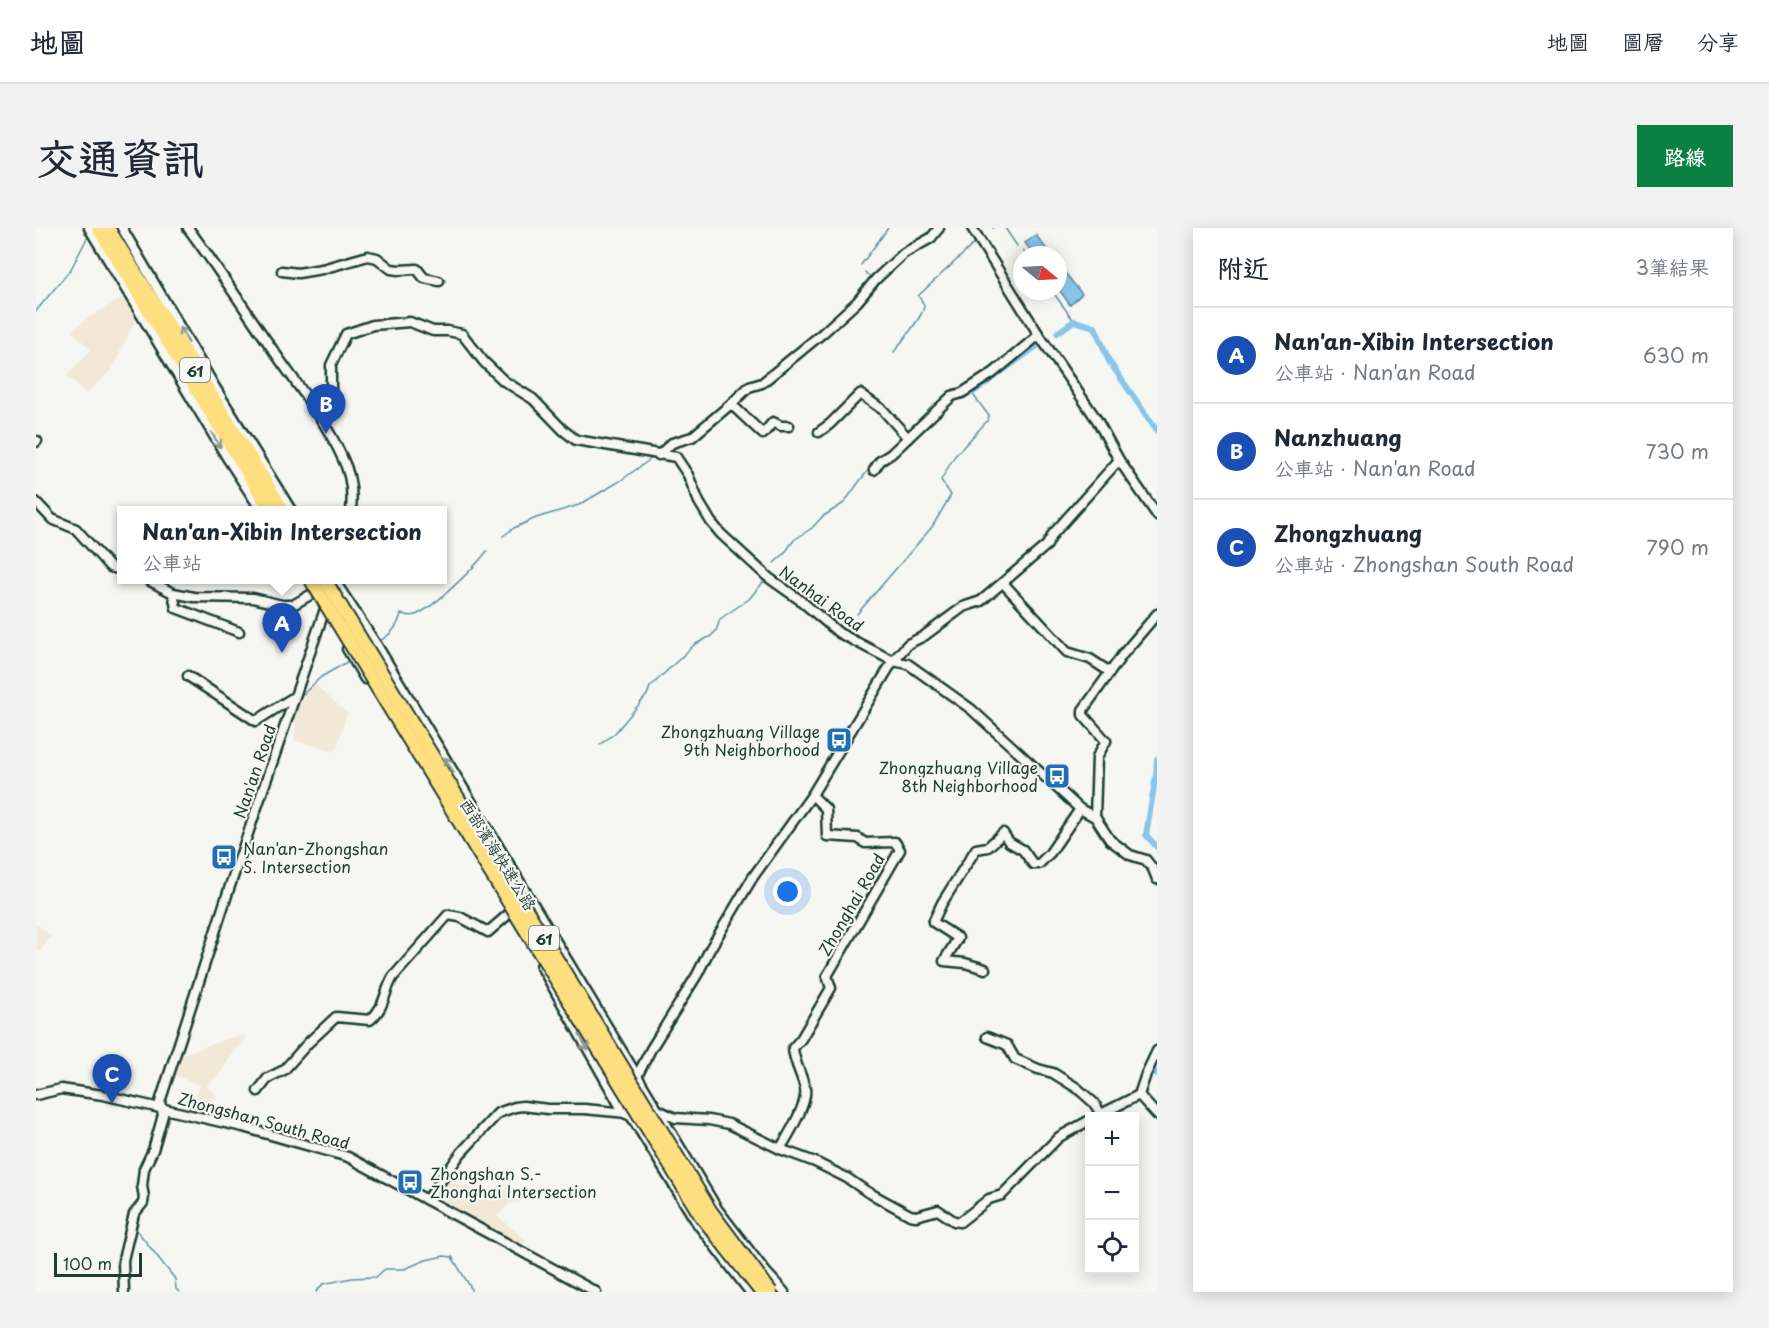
<!DOCTYPE html>
<html lang="zh-TW">
<head>
<meta charset="utf-8">
<style>
	:root { --surface:#fff; --page:#f2f2f3; --text:#1f2937; --muted:#747a83; --line:#e0e1e3; --accent:#0b8043 }
	body { margin:0; font-family:"Playpen Sans","LXGW WenKai TC",sans-serif; background:var(--page); color:var(--text) }
	.controls { position:absolute; right:18px; bottom:18px; display:grid; overflow:hidden; border-radius:0px; box-shadow:0 3px 15px #0003 }
	.controls button { width:54px; height:54px; display:grid; place-items:center; padding:0; border:0; border-bottom:2px solid var(--line); background:var(--surface); color:var(--text); font:30px sans-serif }
	.compass { position:absolute; left:977px; top:18px; width:54px; height:54px; border-radius:50%; background:var(--surface); box-shadow:0 3px 15px #0003; rotate:108deg }
	.scale { position:absolute; left:18px; bottom:15px; width:88px; box-sizing:border-box; padding-left:6px; border:3px solid #1f3d34; border-top:0; font-size:16px; line-height:21px; white-space:nowrap; color:#1f3d34; -webkit-text-stroke:4px #f6f6f2; paint-order:stroke }
	.you { position:absolute; left:752px; top:664px; width:21px; height:21px; margin:-15px; border:4px solid #fff; border-radius:50%; background:#1a73e8; box-shadow:0 0 0 9px #1a73e833 }
	.badge { display:grid; place-items:center; width:39px; height:39px; border-radius:50%; background:var(--accent); color:#fff; font-size:20px; font-weight:700 }
	.pin { position:absolute; translate:-50% -50px; filter:drop-shadow(0 2px 3px #0008) }
	.pin::after { content:''; position:absolute; top:32px; width:21px; height:18px; background:inherit; clip-path:polygon(0 0,100% 0,50% 100%) }
	.popup { position:absolute; left:81px; top:278px; width:330px; height:78px; box-sizing:border-box; display:grid; place-content:center; border-radius:0px; background:var(--surface); filter:drop-shadow(0 2px 4px #0005); font-size:20px; white-space:nowrap; color:var(--muted) }
	.popup b { font-size:22px; color:var(--text) }
	.popup::after { content:''; position:absolute; left:50%; top:100%; margin-left:-12px; border:12px solid transparent; border-top-color:var(--surface) }
	.list { margin:0; padding:0; list-style:none }
	h2 { display:flex; justify-content:space-between; align-items:center; height:78px; margin:0; padding:0 24px; font-size:26px }
	h2 small { font-size:20px; font-weight:400; color:var(--muted) }
	.list li { display:grid; grid-template-columns:39px 1fr auto; gap:18px; align-items:center; box-sizing:border-box; height:96px; padding:0 24px; border-top:2px solid var(--line) }
	.list b { display:block; font-size:22px; white-space:nowrap }
	.list p { margin:0; font-size:20px; white-space:nowrap; color:var(--muted) }
	.list em { font-size:20px; font-style:normal; color:var(--muted) }
	.icon { flex:none; width:33px; height:33px; fill:none; stroke:currentColor; stroke-width:2; stroke-linecap:round; stroke-linejoin:round }
	.map { position:relative; flex:none; width:1121px; height:1064px; overflow:hidden; border-radius:0px }
	header { display:flex; align-items:center; gap:36px; box-sizing:border-box; height:84px; padding:0 30px; background:var(--surface); border-bottom:2px solid var(--line) }
	header strong { font-size:28px }
	nav { display:flex; gap:33px; margin-inline-start:auto; font-size:21px }
	.intro { display:flex; align-items:center; justify-content:space-between; box-sizing:border-box; height:144px; padding:0 36px }
	h1 { margin:0; font-size:42px }
	.button { padding:15px 27px; border-radius:0px; background:var(--accent); color:#fff; font-size:21px; font-weight:700 }
	main { display:flex; gap:36px; padding:0 36px }
	aside { flex:1; background:var(--surface); border-radius:0px; box-shadow:0 3px 15px #0003 }
	.map>svg:first-child { display:block }
	.built { fill:#f2e8d8 }
	.water { fill:#89c5e9; stroke:#5f8fa1; stroke-width:1.5 }
	.lines { fill:none; stroke-linecap:round; stroke-linejoin:round }
	.stream { stroke:#5f8fa1; stroke-width:1.5 }
	.canal { stroke:#89c5e9; stroke-width:6 }
	.minor-casing { stroke:#1f3d34; stroke-width:13 }
	.highway-casing { stroke:#1f3d34; stroke-width:16 }
	.minor { stroke:#f6f6f2; stroke-width:8 }
	.highway { stroke:#fddf80; stroke-width:12 }
	.highway-bridge-casing { stroke:#1f3d34; stroke-width:16; stroke-linecap:butt }
	.highway-bridge { stroke:#fddf80; stroke-width:12 }
	.oneway { stroke:#8a9a93 }
	.labels { text-anchor:middle; dominant-baseline:central; stroke-width:4.5; stroke-linejoin:round; paint-order:stroke }
	.shield { fill:#f6f6f2; stroke:#60746d; stroke-width:1.5 }
	.shield-label { font-size:15px; font-weight:bold; fill:#1f3d34 }
	.street-label { font-size:16px; fill:#1f3d34; stroke:#f6f6f2 }
	.poi-label { font-size:16px; fill:#1f3d34; stroke:#f6f6f2; text-anchor:end }
</style>
</head>
<body>
<header>
<strong>地圖</strong>
<nav><a>地圖</a><a>圖層</a><a>分享</a></nav>
</header>
<div class="intro"><h1>交通資訊</h1><a class="button">路線</a></div>
<main>
<div class="map">
<svg width="1121" height="1064" viewBox="0 0 1121 1064">
	<rect width="100%" height="100%" fill="#f6f6f2"/>
	<filter id="ink" filterUnits="userSpaceOnUse"><feTurbulence type="fractalNoise" baseFrequency=".0167" numOctaves="2"/><feDisplacementMap in="SourceGraphic" scale="12" xChannelSelector="R" yChannelSelector="G"/><feConvolveMatrix kernelMatrix="1 2 1 2 8 2 1 2 1" color-interpolation-filters="sRGB"/></filter>
	<g filter="url(#ink)">
		<g class="built">
			<polygon points="89,69 100,91 76,141 50,166 31,147 55,122 36,103 52,90"/>
			<polygon points="278,456 311,485 300,523 259,513 260,479 268,465"/>
			<polygon points="0,696 16,708 4,723 0,720"/>
			<polygon points="209,808 208,813 199,822 184,845 171,858 181,869 165,887 151,885 164,858 136,846 142,828 196,809"/>
			<polygon points="407,952 446,963 470,962 473,957 489,968 483,975 474,975 461,988 490,1012 483,1019 394,970"/>
		</g>
		<g class="water">
			<polygon points="1000,7 1015,27 998,27 989,15"/>
			<polygon points="1022,36 1046,66 1034,77 1022,60"/>
		</g>
		<g class="lines">
			<g class="stream">
				<polyline points="957,0 958,0"/>
				<polyline points="969,0 981,18"/>
				<polyline points="987,22 991,27"/>
				<polyline points="825,37 852,0"/>
				<polyline points="829,44 835,50"/>
				<polyline points="1016,63 1038,93"/>
				<polyline points="814,75 829,58"/>
				<polyline points="0,83 35,41 51,10"/>
				<path d="M858 124C864 115 889 87 888 77 887 75 883 69 882 68L940 14"/>
				<polyline points="741,137 763,119"/>
				<polyline points="909,169 917,161 925,160"/>
				<polyline points="655,205 663,196 679,185"/>
				<polyline points="841,231 843,228 849,226"/>
				<polyline points="467,308 478,300 500,290 543,277 584,253 619,228"/>
				<polyline points="738,335 748,326 758,312 776,300 786,289 808,275 823,254 834,240"/>
				<polyline points="821,386 896,299 915,267 905,252 918,229 952,192 953,188 935,164"/>
				<path d="M344 413C356 405 361 400 365 386 371 387 375 389 379 387 397 381 440 338 451 323"/>
				<polyline points="267,466 285,449 313,433"/>
				<polyline points="564,517 579,505 611,467 614,459 658,417 675,408 680,403 684,391 713,371 729,352"/>
				<polyline points="99,1000 139,1051 140,1061 143,1064"/>
				<polyline points="280,1064 287,1056 316,1050 340,1049 349,1041 368,1041 390,1032 408,1028 416,1029 435,1060 435,1064"/>
			</g>
			<g class="canal">
				<polyline points="1021,105 1038,93 1059,99 1073,133 1121,203"/>
				<polyline points="936,165 1005,115"/>
				<polyline points="1121,531 1120,547 1110,607 1121,619"/>
				<polyline points="1121,844 1121,847"/>
			</g>
			<g class="minor-casing">
				<g id="minor">
					<polyline points="53,0 190,228 225,282"/>
					<polyline points="86,0 180,161 255,282"/>
					<path d="M152 0C184 43 213 88 244 132 266 163 290 194 306 229 314 245 317 264 315 282"/>
					<polyline points="936,0 1003,107 1061,192 1083,232 1121,287"/>
					<polyline points="246,43 262,45 286,41 332,28 341,30 355,41 363,42 381,41 388,50 403,53"/>
					<polyline points="695,176 727,206 737,194 745,198 753,198"/>
					<polyline points="286,193 295,170 295,137 310,106 337,97 374,94 397,103 412,103 426,106 448,134 468,153 497,171 527,202 540,212 640,229 652,247 663,274 675,294 685,306 733,350 764,372 803,405 857,433 872,436 935,481 1044,581 1059,589 1074,612 1094,627 1110,632 1117,641 1121,651"/>
					<polyline points="783,204 794,196 824,166 847,182 872,210"/>
					<polyline points="0,214 1,213"/>
					<polyline points="623,227 636,215 656,209 695,176 713,159 726,155 788,104 821,74 840,51 868,25 895,10 903,0"/>
					<polyline points="838,242 844,233 855,226 916,168 926,165 957,145 1003,107"/>
					<polyline points="0,274 16,291 40,301 74,339 86,342"/>
					<polyline points="112,352 137,365 158,369 217,370 246,377 257,377 286,360"/>
					<polyline points="298,352 342,419 682,982 729,1043 748,1064"/>
					<polyline points="967,355 1031,424 1054,431 1074,444"/>
					<polyline points="137,365 140,380 203,404"/>
					<polyline points="311,421 329,451"/>
					<polyline points="152,448 220,493 258,469"/>
					<polyline points="1059,589 1061,529 1070,513 1047,487 1047,482 1087,426 1121,386"/>
					<polyline points="505,738 588,885 595,888 661,995 714,1064"/>
					<polyline points="949,741 929,735 908,733 922,710 897,694 906,675 940,621 952,619 967,605 973,614 987,622 997,636 1003,636 1014,625 1044,581"/>
					<polyline points="951,809 971,817 979,831 1002,841 1017,845 1041,860 1058,875 1065,886"/>
					<polyline points="1121,823 1110,846 1103,867 1121,887"/>
					<polyline points="600,850 615,821 661,747 674,721 717,649 776,567 857,433 872,416 888,408 927,379 945,373 1011,317 1017,306 1083,232"/>
					<path d="M222 863 232 850 248 842 272 815 300 789 334 792C349 780 348 764 357 749L412 687 424 689 452 704 475 684"/>
					<polyline points="0,867 25,861 67,867 207,899 312,929 560,1064"/>
					<polyline points="622,882 639,890 673,892 693,896 744,921 779,934 811,950 830,963 874,987 880,988 902,982 918,993 924,994 953,971 966,967 1023,909 1054,892"/>
					<polyline points="1061,888 1103,867"/>
					<path d="M744 921C752 908 772 875 769 861 766 846 758 835 757 820L765 811 795 760 791 748 864 622 859 614 829 615 822 610 791 608 790 581 776 567"/>
					<polyline points="391,972 425,925 462,885 479,879 487,878 512,881 548,881 591,885"/>
					<polyline points="88,1064 87,1032 98,986 107,975 108,969 106,958 108,941 117,922 127,887 124,874 194,658 291,375"/>
				</g>
			</g>
			<g class="highway-casing">
				<g id="highway">
					<polyline points="62,0 234,282"/>
					<polyline points="72,0 247,282"/>
				</g>
			</g>
			<use href="#minor" class="minor"/>
			<use href="#highway" class="highway"/>
			<g class="highway-bridge-casing">
				<g id="highway-bridge">
					<polyline points="275,352 665,988 725,1064"/>
					<polyline points="289,352 674,982 735,1064"/>
				</g>
			</g>
			<use href="#highway-bridge" class="highway-bridge"/>
		</g>
		<defs><path id="oneway-shaft" d="M-6 0H5M1.5-3L5.5 0L1.5 3" fill="none" stroke-width="1.6" stroke-linecap="round" stroke-linejoin="round" transform="scale(1.5)"/></defs>
		<g class="oneway">
			<use href="#oneway-shaft" transform="translate(148 107) rotate(-120)"/>
			<use href="#oneway-shaft" transform="translate(180 212) rotate(59)"/>
			<use href="#oneway-shaft" transform="translate(413 537) rotate(-121)"/>
			<use href="#oneway-shaft" transform="translate(548 815) rotate(61)"/>
		</g>
	</g>
	<defs>
		<g id="bus-square" transform="scale(1.35)"><rect x="-9" y="-9" width="18" height="18" rx="4" fill="#1f6fb2" stroke="#f6f6f2"/><path d="M-5-6H5V4H4V6H2V4H-2V6H-4V4H-5ZM-3.5-4V0h7V-4ZM-3.5 1.2v1.5H-2V1.2ZM2 1.2v1.5H3.5V1.2Z" fill="#fff"/></g>
	</defs>
	<g fill-rule="evenodd">
		<use href="#bus-square" x="803" y="512"/>
		<use href="#bus-square" x="1021" y="548"/>
		<use href="#bus-square" x="188" y="629"/>
		<use href="#bus-square" x="374" y="954"/>
	</g>
	<g class="labels">
		<g class="shield">
			<rect x="144" y="130" width="30" height="24" rx="4.5"/>
			<rect x="493" y="698" width="30" height="24" rx="4.5"/>
		</g>
		<g class="shield-label">
			<text x="159" y="142">61</text>
			<text x="508" y="710">61</text>
		</g>
		<g class="street-label">
			<text transform="translate(786 370) rotate(36)">Nanhai Road</text>
			<text transform="translate(218 543) rotate(-71)">Nan'an Road</text>
			<text transform="translate(463 626) rotate(58)">西部濱海快速公路</text>
			<text transform="translate(815 676) rotate(-60)">Zhonghai Road</text>
			<text transform="translate(228 892) rotate(15)">Zhongshan South Road</text>
		</g>
		<g class="poi-label">
			<text x="784" y="503">Zhongzhuang Village<tspan x="784" dy="18">9th Neighborhood</tspan></text>
			<text x="1002" y="539">Zhongzhuang Village<tspan x="1002" dy="18">8th Neighborhood</tspan></text>
			<text x="207" y="620" text-anchor="start">Nan'an-Zhongshan<tspan x="207" dy="18">S. Intersection</tspan></text>
			<text x="394" y="945" text-anchor="start">Zhongshan S.-<tspan x="394" dy="18">Zhonghai Intersection</tspan></text>
		</g>
	</g>
</svg>
<div class="controls">
<button>+</button>
<button>−</button>
<button><svg class="icon" aria-label="locate" viewBox="0 0 24 24"><circle cx="12" cy="12" r="6"/><path d="M12 2v4M12 18v4M2 12h4M18 12h4"/></svg></button>
</div>
<svg class="compass" viewBox="-18 -18 36 36"><path d="M0-13l5 13h-10z" fill="#e53935"/><path d="M0 13l5-13h-10z" fill="#747a83"/></svg>
<div class="scale">100 m</div>
<div class="you"></div>
<div class="pin badge" style="left:246px;top:425px;background:#1a4fb4">A</div>
<div class="popup"><b>Nan'an-Xibin Intersection</b>公車站</div>
<div class="pin badge" style="left:290px;top:206px;background:#1a4fb4">B</div>
<div class="pin badge" style="left:76px;top:876px;background:#1a4fb4">C</div>
</div>
<aside>
<h2>附近<small>3筆結果</small></h2>
<ul class="list">
<li><span class="badge" style="background:#1a4fb4">A</span><div><b>Nan'an-Xibin Intersection</b><p>公車站 · Nan'an Road</p></div><em>630 m</em></li>
<li><span class="badge" style="background:#1a4fb4">B</span><div><b>Nanzhuang</b><p>公車站 · Nan'an Road</p></div><em>730 m</em></li>
<li><span class="badge" style="background:#1a4fb4">C</span><div><b>Zhongzhuang</b><p>公車站 · Zhongshan South Road</p></div><em>790 m</em></li>
</ul>
</aside>
</main>
</body>
</html>
